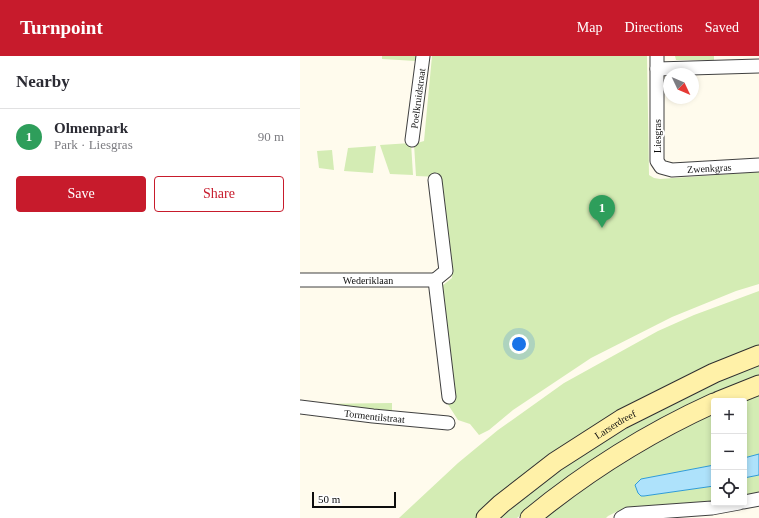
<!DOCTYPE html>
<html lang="en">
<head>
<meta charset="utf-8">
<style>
	:root { --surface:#fff; --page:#f7f7f7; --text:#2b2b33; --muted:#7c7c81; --line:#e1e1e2; --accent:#c71b2c }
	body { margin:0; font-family:Georgia,serif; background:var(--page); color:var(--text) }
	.controls { position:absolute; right:12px; bottom:12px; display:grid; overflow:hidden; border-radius:4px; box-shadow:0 2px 6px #0003 }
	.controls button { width:36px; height:36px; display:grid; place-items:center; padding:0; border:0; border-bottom:1px solid var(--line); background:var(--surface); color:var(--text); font:20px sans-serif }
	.compass { position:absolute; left:363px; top:12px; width:36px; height:36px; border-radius:50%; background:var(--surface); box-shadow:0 2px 6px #0003; rotate:134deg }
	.scale { position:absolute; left:12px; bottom:10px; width:84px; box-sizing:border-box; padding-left:4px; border:2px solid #0d0d0d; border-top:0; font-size:11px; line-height:14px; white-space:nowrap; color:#0d0d0d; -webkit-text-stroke:3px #fff; paint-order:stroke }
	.you { position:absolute; left:219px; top:288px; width:14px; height:14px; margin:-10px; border:3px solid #fff; border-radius:50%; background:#1a73e8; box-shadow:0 0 0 6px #1a73e833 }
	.badge { display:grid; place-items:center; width:26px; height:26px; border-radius:50%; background:var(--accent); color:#fff; font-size:13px; font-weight:700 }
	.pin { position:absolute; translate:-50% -33px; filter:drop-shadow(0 1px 2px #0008) }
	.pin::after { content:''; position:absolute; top:21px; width:14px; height:12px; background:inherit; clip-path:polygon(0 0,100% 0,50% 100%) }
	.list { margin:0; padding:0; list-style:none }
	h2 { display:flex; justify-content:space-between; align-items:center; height:52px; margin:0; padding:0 16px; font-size:17px }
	h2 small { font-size:13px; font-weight:400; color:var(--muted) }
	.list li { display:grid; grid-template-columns:26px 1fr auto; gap:12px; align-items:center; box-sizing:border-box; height:56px; padding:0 16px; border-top:1px solid var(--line) }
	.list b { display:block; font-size:15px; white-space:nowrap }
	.list p { margin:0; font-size:13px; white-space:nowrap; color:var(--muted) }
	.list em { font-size:13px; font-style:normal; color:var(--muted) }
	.actions { display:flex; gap:8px; padding:12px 16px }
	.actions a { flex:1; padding:9px 0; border:1px solid var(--accent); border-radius:4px; text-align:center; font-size:14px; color:var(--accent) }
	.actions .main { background:var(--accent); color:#fff }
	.icon { flex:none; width:22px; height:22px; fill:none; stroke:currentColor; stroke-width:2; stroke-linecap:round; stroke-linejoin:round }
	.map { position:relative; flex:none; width:459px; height:462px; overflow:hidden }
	header { display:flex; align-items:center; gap:24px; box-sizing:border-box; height:56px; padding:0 20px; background:var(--accent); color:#fff }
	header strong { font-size:19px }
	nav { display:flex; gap:22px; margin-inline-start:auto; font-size:14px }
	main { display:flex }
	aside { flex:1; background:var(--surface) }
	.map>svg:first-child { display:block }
	.green { fill:#d4ecb4 }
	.water { fill:#aee2fb; stroke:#2f9cd7 }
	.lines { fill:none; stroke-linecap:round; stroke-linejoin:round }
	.minor-casing { stroke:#404040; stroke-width:15 }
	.secondary-casing { stroke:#2f2f2f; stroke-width:21 }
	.minor { stroke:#fff; stroke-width:13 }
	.secondary { stroke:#fff1a8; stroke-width:19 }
	.labels { text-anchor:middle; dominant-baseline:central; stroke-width:4; stroke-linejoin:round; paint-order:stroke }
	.street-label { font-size:10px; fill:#0d0d0d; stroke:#fff }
</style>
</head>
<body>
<header>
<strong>Turnpoint</strong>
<nav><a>Map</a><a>Directions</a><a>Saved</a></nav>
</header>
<main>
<aside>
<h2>Nearby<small></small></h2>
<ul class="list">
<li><span class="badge" style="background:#2e9e5b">1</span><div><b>Olmenpark</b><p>Park · Liesgras</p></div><em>90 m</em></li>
</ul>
<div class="actions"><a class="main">Save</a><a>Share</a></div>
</aside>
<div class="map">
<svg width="459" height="462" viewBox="0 0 459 462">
	<rect width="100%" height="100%" fill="#fffbed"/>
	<g class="green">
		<polygon points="82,0 117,0 116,5 82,3"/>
		<polygon points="132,0 347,0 349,119 354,122 360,123 459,116 459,228 436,235 372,261 291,302 213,354 189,374 179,379 170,368 158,364 147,347 142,230 152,222 140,121 116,120 114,88 124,85"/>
		<polygon points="375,0 414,0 414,4 376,4"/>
		<polygon points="111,87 113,119 90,118 80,89"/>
		<polygon points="76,90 73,117 44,115 48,92"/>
		<polygon points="32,94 34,114 19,112 17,95"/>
		<polygon points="459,235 459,290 391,317 305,364 189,449 176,462 99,462 158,407 198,374 264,327 358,275 394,259"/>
		<polygon points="459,308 459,321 328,382 253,432 217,462 200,462 253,418 349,358 447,312"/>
		<polygon points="459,334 459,398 444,402 444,345"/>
		<polygon points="92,347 92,357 10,348"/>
		<polygon points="414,355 414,409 341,423 344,440 414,430 414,446 320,454 308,460 306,462 239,462 346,388"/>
		<polygon points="459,419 459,438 444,441 444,422"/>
	</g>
	<g class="water">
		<polygon points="459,398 459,419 444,422 444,402"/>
		<polygon points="414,409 414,430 344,440 341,440 338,437 335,429 341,423"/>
	</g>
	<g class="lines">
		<g class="minor-casing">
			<g id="minor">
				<path id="s1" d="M357 0V105L361 111 372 114 459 109"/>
				<polyline points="357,13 459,10"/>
				<path id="s2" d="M112 84 123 0"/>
				<polyline points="135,124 146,215 135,224 149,341"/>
				<path id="s3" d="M0 224H135"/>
				<path id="s4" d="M0 351 73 360 148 367"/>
				<polyline points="444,446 459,443"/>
				<polyline points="321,462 328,458 412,452 439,447"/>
			</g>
		</g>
		<g class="secondary-casing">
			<g id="secondary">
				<polyline points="419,345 459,329"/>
				<path id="s5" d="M186 462 201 448 255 406 322 363 414 317 459 299"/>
				<path d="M230 462C286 416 348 377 414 347"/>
			</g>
		</g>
		<use href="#minor" class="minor"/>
		<use href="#secondary" class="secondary"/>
	</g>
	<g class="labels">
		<g class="street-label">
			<text stroke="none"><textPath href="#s2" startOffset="42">Poelkruidstraat</textPath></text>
			<text transform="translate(357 80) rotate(-90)">Liesgras</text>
			<text stroke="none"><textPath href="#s1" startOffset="161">Zwenkgras</textPath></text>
			<text stroke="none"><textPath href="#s3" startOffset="68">Wederiklaan</textPath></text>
			<text stroke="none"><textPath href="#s4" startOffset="75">Tormentilstraat</textPath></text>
			<text stroke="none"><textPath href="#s5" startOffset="160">Larserdreef</textPath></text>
		</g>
	</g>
</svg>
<div class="controls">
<button>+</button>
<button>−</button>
<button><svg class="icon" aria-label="locate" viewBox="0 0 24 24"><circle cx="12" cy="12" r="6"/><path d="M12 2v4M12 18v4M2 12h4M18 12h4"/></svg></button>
</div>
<svg class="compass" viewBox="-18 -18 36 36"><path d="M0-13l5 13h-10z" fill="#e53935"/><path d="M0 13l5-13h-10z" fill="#7c7c81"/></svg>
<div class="scale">50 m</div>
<div class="you"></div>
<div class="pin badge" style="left:302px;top:172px;background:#2e9e5b">1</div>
</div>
</main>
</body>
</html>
